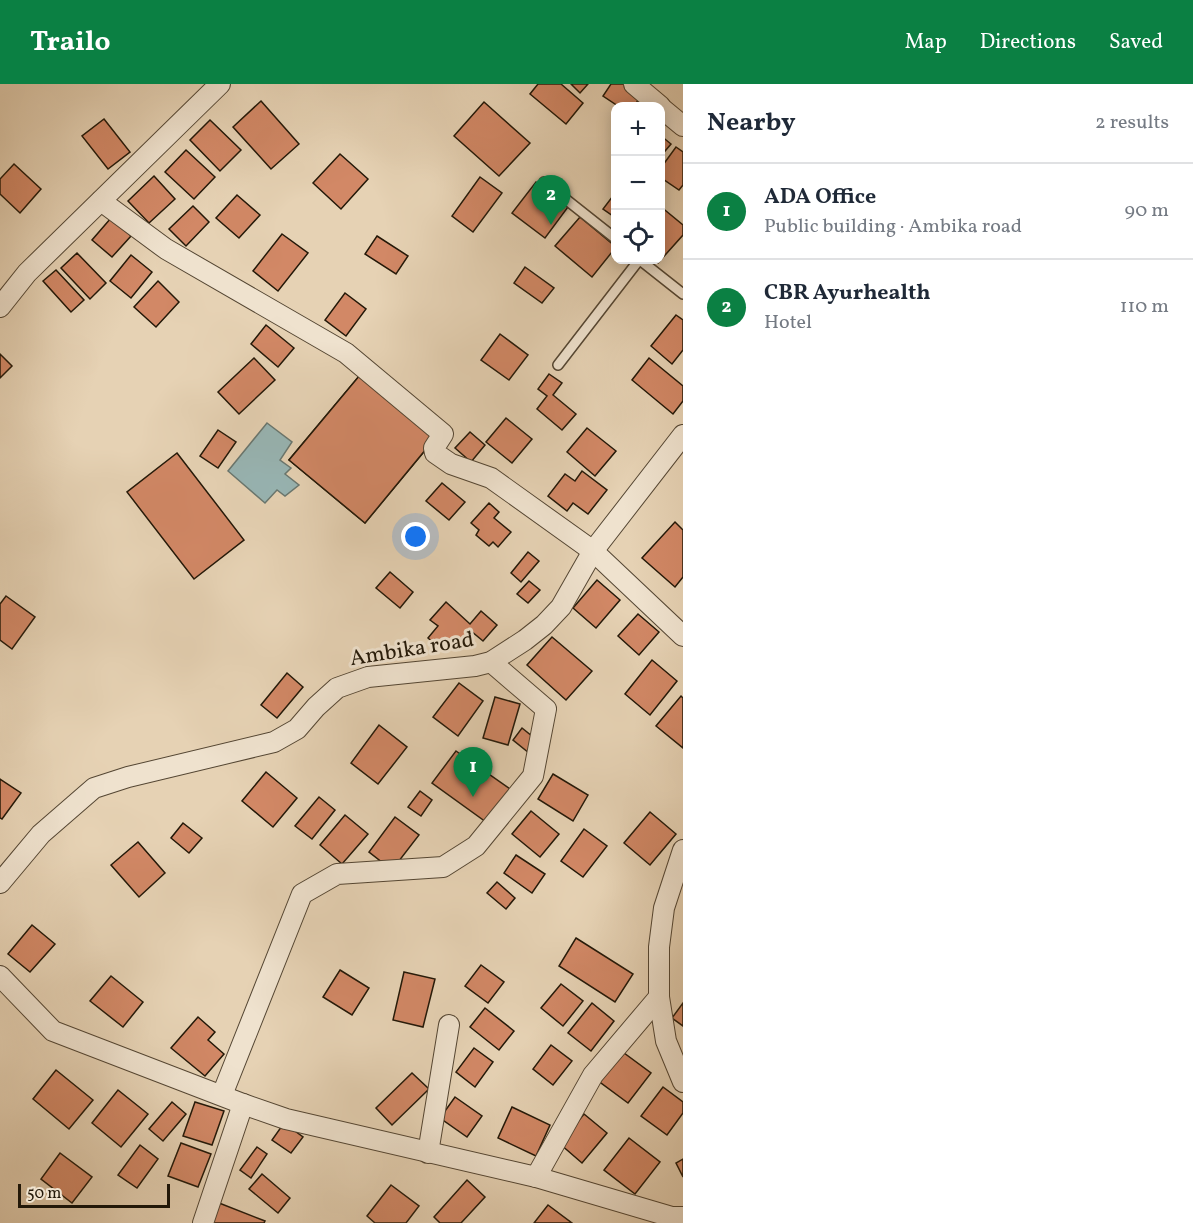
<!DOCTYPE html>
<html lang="en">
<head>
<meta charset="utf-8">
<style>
	:root { --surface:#fff; --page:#f2f2f3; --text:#1f2937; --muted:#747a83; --line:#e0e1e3; --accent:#0b8043 }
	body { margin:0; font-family:Vollkorn,serif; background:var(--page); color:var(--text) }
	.controls { position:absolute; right:18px; top:18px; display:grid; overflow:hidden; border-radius:12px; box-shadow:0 3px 15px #0003 }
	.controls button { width:54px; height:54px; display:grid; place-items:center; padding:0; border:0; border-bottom:2px solid var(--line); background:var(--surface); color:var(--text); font:30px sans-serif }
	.scale { position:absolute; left:18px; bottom:15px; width:152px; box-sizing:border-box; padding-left:6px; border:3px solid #231808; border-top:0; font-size:16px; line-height:21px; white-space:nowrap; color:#231808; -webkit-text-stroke:4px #efe2ce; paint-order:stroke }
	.you { position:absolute; left:416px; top:453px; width:21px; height:21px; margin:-15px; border:4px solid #fff; border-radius:50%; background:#1a73e8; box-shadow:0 0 0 9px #1a73e833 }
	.badge { display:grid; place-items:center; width:39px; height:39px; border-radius:50%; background:var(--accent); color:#fff; font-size:20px; font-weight:700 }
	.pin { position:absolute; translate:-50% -50px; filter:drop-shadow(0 2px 3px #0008) }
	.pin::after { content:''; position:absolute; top:32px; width:21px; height:18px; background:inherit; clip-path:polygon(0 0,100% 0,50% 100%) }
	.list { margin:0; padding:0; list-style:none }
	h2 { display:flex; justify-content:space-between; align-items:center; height:78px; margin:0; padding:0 24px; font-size:26px }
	h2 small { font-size:20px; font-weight:400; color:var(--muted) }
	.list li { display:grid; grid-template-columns:39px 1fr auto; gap:18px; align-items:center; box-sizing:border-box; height:96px; padding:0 24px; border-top:2px solid var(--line) }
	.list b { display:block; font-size:22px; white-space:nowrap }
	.list p { margin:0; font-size:20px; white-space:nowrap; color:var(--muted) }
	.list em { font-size:20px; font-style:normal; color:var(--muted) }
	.icon { flex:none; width:33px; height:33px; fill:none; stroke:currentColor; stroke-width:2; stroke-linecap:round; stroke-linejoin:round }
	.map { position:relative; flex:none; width:683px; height:1139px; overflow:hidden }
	header { display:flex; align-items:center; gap:36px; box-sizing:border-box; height:84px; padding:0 30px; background:var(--accent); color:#fff }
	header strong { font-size:28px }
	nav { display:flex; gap:33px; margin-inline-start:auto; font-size:21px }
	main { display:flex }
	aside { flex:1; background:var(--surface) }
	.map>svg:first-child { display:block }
	.water { fill:#98b6b5; stroke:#697770; stroke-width:1.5 }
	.building { fill:#d28866; stroke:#231808; stroke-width:1.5; fill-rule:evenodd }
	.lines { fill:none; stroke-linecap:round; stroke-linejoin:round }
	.service-casing { stroke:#544633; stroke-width:12 }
	.minor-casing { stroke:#544633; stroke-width:22 }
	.service { stroke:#efe2ce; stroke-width:9 }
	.minor { stroke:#efe2ce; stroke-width:20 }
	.labels { text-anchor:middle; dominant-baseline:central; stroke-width:6; stroke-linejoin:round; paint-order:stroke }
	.street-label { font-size:22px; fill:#231808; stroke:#efe2ce }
</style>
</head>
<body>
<header>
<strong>Trailo</strong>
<nav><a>Map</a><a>Directions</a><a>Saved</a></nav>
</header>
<main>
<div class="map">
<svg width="683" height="1139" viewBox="0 0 683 1139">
	<rect width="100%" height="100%" fill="#e6d2b4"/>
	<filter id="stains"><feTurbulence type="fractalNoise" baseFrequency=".00333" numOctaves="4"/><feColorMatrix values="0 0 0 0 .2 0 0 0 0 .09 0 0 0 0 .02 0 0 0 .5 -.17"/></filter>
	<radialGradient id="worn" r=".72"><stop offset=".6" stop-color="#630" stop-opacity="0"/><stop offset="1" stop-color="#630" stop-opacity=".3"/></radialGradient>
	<polygon class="water" points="267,339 292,358 280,376 291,384 285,390 299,401 285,412 277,406 265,419 228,387"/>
	<g class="building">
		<polygon points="538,0 561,0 583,19 566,40 530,10"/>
		<polygon points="571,0 588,0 580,9"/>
		<polygon points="611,0 627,0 642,11 634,22 618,22 603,12"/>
		<polygon points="261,17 299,60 271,85 233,43"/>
		<polygon points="484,18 530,59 499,92 454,52"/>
		<polygon points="104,35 130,68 108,85 82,52"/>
		<polygon points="210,36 241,66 220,87 190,56"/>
		<polygon points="660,51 671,60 660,73"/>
		<polygon points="676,63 683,68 683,101 679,106 660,93 660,85"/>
		<polygon points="186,66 215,93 194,115 165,88"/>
		<polygon points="340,70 368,95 341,125 313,99"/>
		<polygon points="14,80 41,105 20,129 0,110 0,95"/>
		<polygon points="154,92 175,115 149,139 128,117"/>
		<polygon points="480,93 502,109 473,148 452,132"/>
		<polygon points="536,98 568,123 545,154 512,129"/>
		<polygon points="616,108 616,134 603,125"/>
		<polygon points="237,111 260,131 239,154 216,134"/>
		<polygon points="193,122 209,138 186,162 169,145"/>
		<polygon points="660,122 683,141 683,151 658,179 654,176 660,176"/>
		<polygon points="580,133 616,163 592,193 555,162"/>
		<polygon points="111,134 131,152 112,173 92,156"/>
		<polygon points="282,150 308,169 278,207 253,187"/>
		<polygon points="377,152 408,172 396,190 365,170"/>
		<polygon points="77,169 106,199 90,215 61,184"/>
		<polygon points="131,171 152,188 131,214 110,197"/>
		<polygon points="525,183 554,204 542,219 514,199"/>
		<polygon points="56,186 84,216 71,228 43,197"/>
		<polygon points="158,197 179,218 156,243 134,223"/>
		<polygon points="345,209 366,225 346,252 325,236"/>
		<polygon points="676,231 683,236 683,266 672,280 651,262"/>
		<polygon points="266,241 294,264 278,283 251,260"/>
		<polygon points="500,250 528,271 509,296 481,276"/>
		<polygon points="0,270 12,282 0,294"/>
		<polygon points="254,274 275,296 239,330 218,308"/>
		<polygon points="649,274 683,302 683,317 673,330 632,296"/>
		<polygon points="549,290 562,299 553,311 576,330 562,346 537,325 547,312 538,305"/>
		<path d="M360 291 436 353 365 439 289 376ZM364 337 391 358 363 394 335 373Z"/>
		<polygon points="360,291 436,353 365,439 289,376"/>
		<polygon points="506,334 532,355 512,379 486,358"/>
		<polygon points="587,344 616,367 595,392 567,368"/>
		<polygon points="218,346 236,358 218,384 200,372"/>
		<polygon points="470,348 485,361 471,378 455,364"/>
		<polygon points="177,369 244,456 194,495 127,408"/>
		<polygon points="582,387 607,406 588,430 573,419 567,427 548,412 565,390 575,397"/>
		<polygon points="442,399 465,418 449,436 426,417"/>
		<polygon points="489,419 499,428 494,434 511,448 498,463 493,458 489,462 476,451 479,446 471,439"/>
		<polygon points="675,438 683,446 683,493 675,503 642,474"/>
		<polygon points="528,468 539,477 521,498 511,489"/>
		<polygon points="390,488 413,508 400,524 376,504"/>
		<polygon points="597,496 620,516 596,544 573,524"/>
		<polygon points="529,497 540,506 528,519 517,510"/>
		<polygon points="6,512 35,533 12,565 0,556 0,520"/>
		<polygon points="446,518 470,540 481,527 497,541 483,557 471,547 458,561 453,556 442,567 428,554 438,542 430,536"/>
		<polygon points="638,530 659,548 639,571 618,552"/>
		<polygon points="552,553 592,587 566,616 527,581"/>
		<polygon points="652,576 677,597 650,631 625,610"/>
		<polygon points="287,589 303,603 277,634 261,621"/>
		<polygon points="459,599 483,617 458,652 433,633"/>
		<polygon points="681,612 683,614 683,664 656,642"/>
		<polygon points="495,613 520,620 508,661 483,654"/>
		<polygon points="379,641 407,663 378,700 351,679"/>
		<polygon points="522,644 538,657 529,669 513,656"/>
		<polygon points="456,667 510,705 486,738 432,699"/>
		<polygon points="266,688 297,714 273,743 242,717"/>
		<polygon points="553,690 588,711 573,737 538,715"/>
		<polygon points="0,695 21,709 2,735 0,734"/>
		<polygon points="420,707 432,716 421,732 408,723"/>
		<polygon points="319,713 335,726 312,755 295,742"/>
		<polygon points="531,727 559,750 540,773 512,750"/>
		<polygon points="650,728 676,750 650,781 624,759"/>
		<polygon points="345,731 368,750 342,780 320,761"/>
		<polygon points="395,733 419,751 392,786 369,768"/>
		<polygon points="183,739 202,754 189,769 171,754"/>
		<polygon points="584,745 607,762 583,793 561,777"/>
		<polygon points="138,758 165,789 139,813 111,781"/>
		<polygon points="516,771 545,790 532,809 504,789"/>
		<polygon points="497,798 515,814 506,825 487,809"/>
		<polygon points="32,841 55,860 30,888 8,870"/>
		<polygon points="576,854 633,890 615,918 559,882"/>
		<polygon points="481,881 504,898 488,919 465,902"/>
		<polygon points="340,886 369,904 352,931 323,913"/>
		<polygon points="404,888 435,895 423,943 393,936"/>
		<polygon points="111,892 143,918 123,943 90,917"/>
		<polygon points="561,900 583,917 563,942 541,924"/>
		<polygon points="592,919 614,937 591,967 568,949"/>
		<polygon points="683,919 683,942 672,934"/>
		<polygon points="485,924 514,947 499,966 470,943"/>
		<polygon points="198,933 215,948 208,956 224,970 205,992 171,964"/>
		<polygon points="551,961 572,977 553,1001 533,985"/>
		<polygon points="474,964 493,978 475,1003 456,988"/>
		<polygon points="620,966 651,989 628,1019 597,996"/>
		<polygon points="56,986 93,1016 69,1045 33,1015"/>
		<polygon points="412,989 429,1005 392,1041 376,1024"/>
		<polygon points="663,1003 683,1018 683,1029 667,1051 641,1032"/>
		<polygon points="118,1006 148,1030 121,1063 92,1039"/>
		<polygon points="455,1013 482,1032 467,1053 440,1034"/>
		<polygon points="172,1018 186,1030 163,1057 149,1045"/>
		<polygon points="195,1018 224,1027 212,1061 183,1052"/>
		<polygon points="512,1023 550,1041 536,1072 498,1054"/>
		<polygon points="584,1030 607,1049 582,1079 560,1060"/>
		<polygon points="284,1039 303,1053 291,1069 272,1056"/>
		<polygon points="629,1054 660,1078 635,1110 604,1086"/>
		<polygon points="181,1059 211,1070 198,1103 168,1092"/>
		<polygon points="140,1061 158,1075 137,1104 118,1091"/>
		<polygon points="257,1063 267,1070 251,1094 240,1086"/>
		<polygon points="60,1069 92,1093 72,1119 41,1095"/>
		<polygon points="683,1075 683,1093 676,1079"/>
		<polygon points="262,1090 290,1114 278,1129 249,1105"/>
		<polygon points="467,1096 485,1113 461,1139 440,1139 434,1133"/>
		<polygon points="391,1101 419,1122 406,1139 375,1139 367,1132"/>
		<polygon points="214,1117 265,1137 264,1139 206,1139"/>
		<polygon points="548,1121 572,1139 534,1139"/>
	</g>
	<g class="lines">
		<g class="service-casing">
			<g id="service">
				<polyline points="544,98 616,155"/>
				<polyline points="640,176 683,210"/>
				<polyline points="558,281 639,176"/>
			</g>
		</g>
		<g class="minor-casing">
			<g id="minor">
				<polyline points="634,0 660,22"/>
				<polyline points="660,23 683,42"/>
				<polyline points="101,117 166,165 346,269 443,350 434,364 435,369 451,380 491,394 593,467 683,552"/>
				<polyline points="0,223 27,189 220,0"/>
				<polyline points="683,766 664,824 659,863 659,913 666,957 683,998"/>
				<polyline points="0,799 41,750 94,704 128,693 274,658 297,645 316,623 337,604 368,593 475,582 491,578 525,556 544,541 561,523 593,467 683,351"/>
				<polyline points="0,892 53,947 243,1020 286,1035 536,1093 672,1133 683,1133"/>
				<polyline points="222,1011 302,810 337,790 443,783 476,762 533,692 546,625 491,578"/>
				<polyline points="428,1069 449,941"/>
				<polyline points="536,1093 593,991 659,913"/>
				<polyline points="203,1139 243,1020"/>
			</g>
		</g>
		<use href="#service" class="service"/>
		<use href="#minor" class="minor"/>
	</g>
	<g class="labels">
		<g class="street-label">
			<text transform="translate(412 566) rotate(-9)">Ambika road</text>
		</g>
	</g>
	<rect width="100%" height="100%" filter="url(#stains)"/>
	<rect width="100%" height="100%" fill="url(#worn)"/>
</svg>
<div class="controls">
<button>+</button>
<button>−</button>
<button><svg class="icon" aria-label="locate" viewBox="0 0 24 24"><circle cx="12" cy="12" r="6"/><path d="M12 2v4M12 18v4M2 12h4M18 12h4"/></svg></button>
</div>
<div class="scale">50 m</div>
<div class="you"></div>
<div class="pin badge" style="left:473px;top:713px">1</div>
<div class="pin badge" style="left:551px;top:141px">2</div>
</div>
<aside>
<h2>Nearby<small>2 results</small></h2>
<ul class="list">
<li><span class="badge">1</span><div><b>ADA Office</b><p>Public building · Ambika road</p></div><em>90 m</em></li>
<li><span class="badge">2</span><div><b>CBR Ayurhealth</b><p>Hotel</p></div><em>110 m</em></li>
</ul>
</aside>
</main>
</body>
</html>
